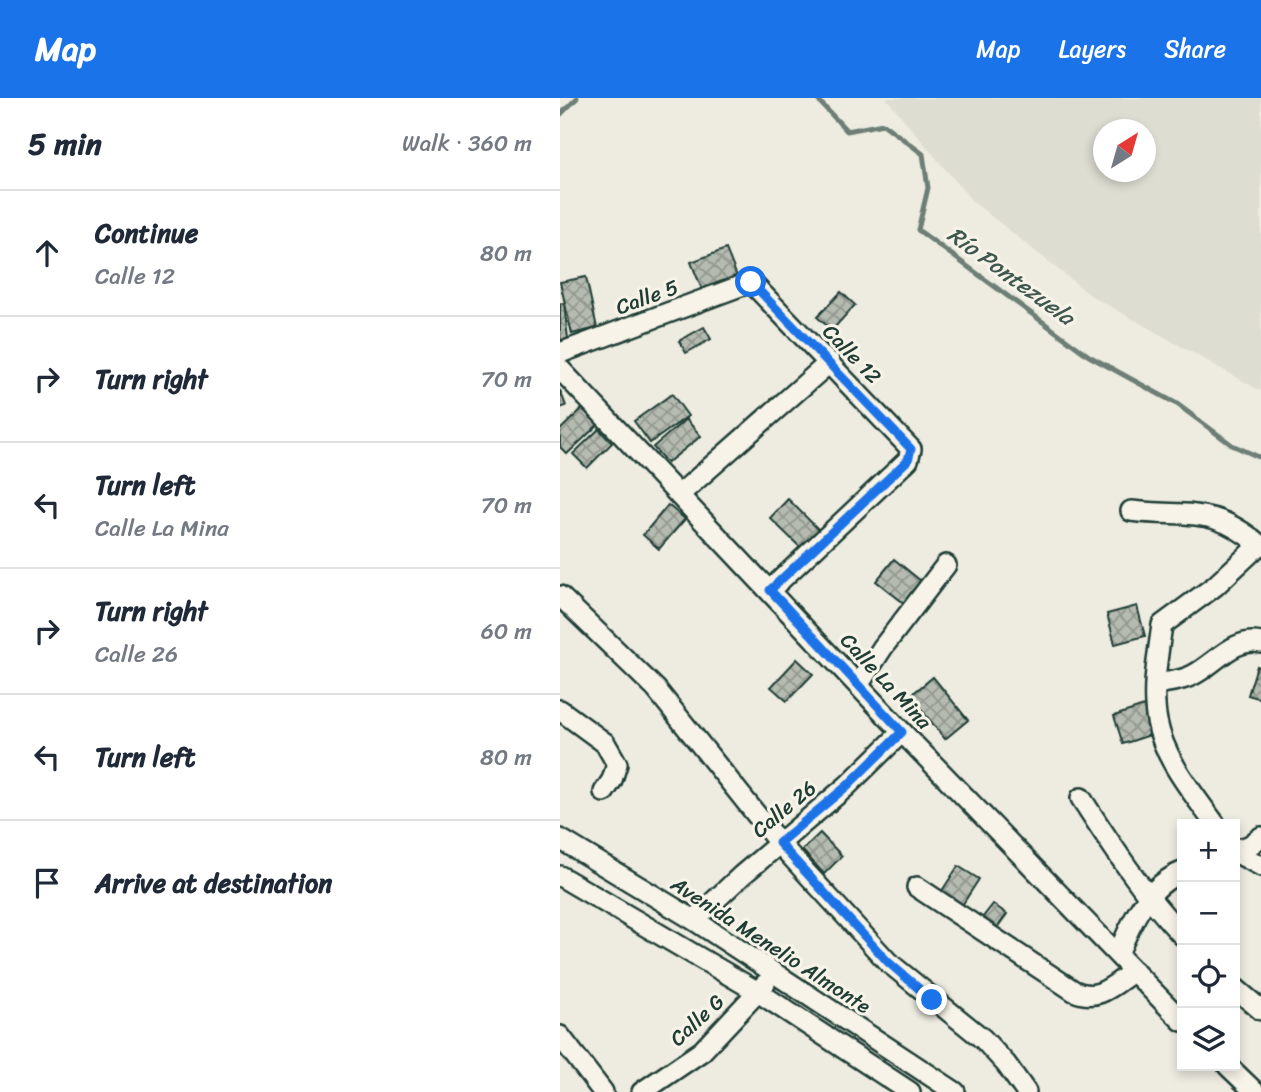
<!DOCTYPE html>
<html lang="en">
<head>
<meta charset="utf-8">
<style>
	:root { --surface:#fff; --page:#f2f2f3; --text:#1f2937; --muted:#747a83; --line:#e0e1e3; --accent:#1a73e8 }
	body { margin:0; font-family:Sriracha,sans-serif; background:var(--page); color:var(--text) }
	.controls { position:absolute; right:21px; bottom:21px; display:grid; overflow:hidden; border-radius:0px; box-shadow:0 4px 10px #0003 }
	.controls button { width:63px; height:63px; display:grid; place-items:center; padding:0; border:0; border-bottom:2px solid var(--line); background:var(--surface); color:var(--text); font:35px sans-serif }
	.compass { position:absolute; left:533px; top:21px; width:63px; height:63px; border-radius:50%; background:var(--surface); box-shadow:0 4px 10px #0003; rotate:37deg }
	.stop { position:absolute; width:21px; height:21px; margin:-16px; border:5px solid #1a73e8; border-radius:50%; background:#fff }
	.stop.end { background:#1a73e8; border-color:#fff; box-shadow:0 2px 7px #0008 }
	.list { margin:0; padding:0; list-style:none }
	h2 { display:flex; justify-content:space-between; align-items:center; height:91px; margin:0; padding:0 28px; font-size:30px }
	h2 small { font-size:23px; font-weight:400; color:var(--muted) }
	.list li { display:grid; grid-template-columns:46px 1fr auto; gap:21px; align-items:center; box-sizing:border-box; height:126px; padding:0 28px; border-top:2px solid var(--line) }
	.list b { display:block; font-size:26px; white-space:nowrap }
	.list p { margin:0; font-size:23px; white-space:nowrap; color:var(--muted) }
	.list em { font-size:23px; font-style:normal; color:var(--muted) }
	.icon { flex:none; width:38px; height:38px; fill:none; stroke:currentColor; stroke-width:2; stroke-linecap:round; stroke-linejoin:round }
	.map { position:relative; flex:none; width:701px; height:994px; overflow:hidden }
	header { display:flex; align-items:center; gap:42px; box-sizing:border-box; height:98px; padding:0 35px; background:var(--accent); color:#fff }
	header strong { font-size:33px }
	nav { display:flex; gap:38px; margin-inline-start:auto; font-size:24px }
	main { display:flex }
	aside { flex:1; background:var(--surface) }
	.map>svg:first-child { display:block }
	.built { fill:#ddddd2; fill-rule:evenodd }
	.lines { fill:none; stroke-linecap:round; stroke-linejoin:round }
	.stream { stroke:#6c7e74; stroke-width:5 }
	.building { fill:url(#building-cross-hatch); stroke:#1f3d34; stroke-width:2 }
	.minor-casing { stroke:#1f3d34; stroke-width:24 }
	.minor { stroke:#f7f3e8; stroke-width:19 }
	.route { stroke:#1a73e8; stroke-width:9 }
	.labels { text-anchor:middle; dominant-baseline:central; stroke-width:6; stroke-linejoin:round; paint-order:stroke }
	.street-label { font-size:21px; fill:#1f3d34; stroke:#f7f3e8 }
	.water-label { font-size:23px; font-style:italic; fill:#3f584f; stroke:#f7f3e8 }
</style>
</head>
<body>
<header>
<strong>Map</strong>
<nav><a>Map</a><a>Layers</a><a>Share</a></nav>
</header>
<main>
<aside>
<h2>5 min<small>Walk · 360 m</small></h2>
<ul class="list">
<li><svg class="icon" aria-label="ahead" viewBox="0 0 24 24"><path d="M12 20V5M6 11l6-6 6 6"/></svg><div><b>Continue</b><p>Calle 12</p></div><em>80 m</em></li>
<li><svg class="icon" aria-label="right" viewBox="0 0 24 24"><path d="M7 20v-9h11M14 6l5 5-5 5"/></svg><div><b>Turn right</b></div><em>70 m</em></li>
<li><svg class="icon" aria-label="left" viewBox="0 0 24 24"><path d="M17 20v-9H6M10 6l-5 5 5 5"/></svg><div><b>Turn left</b><p>Calle La Mina</p></div><em>70 m</em></li>
<li><svg class="icon" aria-label="right" viewBox="0 0 24 24"><path d="M7 20v-9h11M14 6l5 5-5 5"/></svg><div><b>Turn right</b><p>Calle 26</p></div><em>60 m</em></li>
<li><svg class="icon" aria-label="left" viewBox="0 0 24 24"><path d="M17 20v-9H6M10 6l-5 5 5 5"/></svg><div><b>Turn left</b></div><em>80 m</em></li>
<li><svg class="icon" aria-label="arrive" viewBox="0 0 24 24"><path d="M6 21V4h12l-3 4 3 4H6"/></svg><div><b>Arrive at destination</b></div></li>
</ul>
</aside>
<div class="map">
<svg width="701" height="994" viewBox="0 0 701 994">
	<defs>
		<pattern id="building-cross-hatch" width="8" height="8" patternUnits="userSpaceOnUse" patternTransform="scale(1.75)"><rect width="8" height="8" fill="#b5bbb0"/><path d="M0 0l8 8M0 8l8-8" fill="none" stroke="#939990"/></pattern>
	</defs>
	<rect width="100%" height="100%" fill="#eeece1"/>
	<filter id="ink" filterUnits="userSpaceOnUse"><feTurbulence type="fractalNoise" baseFrequency=".0143" numOctaves="2"/><feDisplacementMap in="SourceGraphic" scale="14" xChannelSelector="R" yChannelSelector="G"/><feConvolveMatrix kernelMatrix="1 2 1 2 8 2 1 2 1" color-interpolation-filters="sRGB"/></filter>
	<g filter="url(#ink)">
		<path class="built" d="M326 0H701V293L533 199 412 103ZM544 32H586V74H544Z"/>
		<g class="lines">
			<g class="stream">
				<polyline points="256,0 287,33 323,26 363,56 368,90 358,132 529,258 617,306 672,347 701,360"/>
				<polyline points="0,17 17,0"/>
			</g>
		</g>
		<g class="building">
			<polygon points="166,151 178,181 143,194 131,164"/>
			<polygon points="26,179 37,230 12,236 0,184"/>
			<polygon points="281,194 295,207 272,232 257,219"/>
			<polygon points="4,205 8,241 0,242 0,206"/>
			<polygon points="144,229 151,241 126,255 119,243"/>
			<polygon points="0,292 6,308 0,310"/>
			<polygon points="112,296 128,318 90,345 74,323"/>
			<polygon points="27,306 43,322 7,356 0,349 0,332"/>
			<polygon points="126,321 141,338 107,365 93,349"/>
			<polygon points="39,331 52,345 27,370 13,356"/>
			<polygon points="228,401 263,436 245,454 210,420"/>
			<polygon points="108,407 125,421 99,451 83,437"/>
			<polygon points="334,461 362,484 345,506 316,483"/>
			<polygon points="577,508 585,538 555,546 547,516"/>
			<polygon points="237,561 253,576 227,603 211,589"/>
			<polygon points="697,568 701,570 701,601 688,597"/>
			<polygon points="373,579 408,622 385,641 350,598"/>
			<polygon points="587,607 596,635 563,646 554,618"/>
			<polygon points="260,735 282,758 264,776 242,752"/>
			<polygon points="398,768 419,781 401,809 380,796"/>
			<polygon points="433,806 447,816 434,834 419,824"/>
		</g>
		<g class="lines">
			<g class="minor-casing">
				<g id="minor">
					<polyline points="0,255 191,184 351,351 348,362 210,492"/>
					<polyline points="0,271 342,634 622,923"/>
					<polyline points="120,396 270,264"/>
					<path d="M571 413C629 420 651 406 701 448"/>
					<polyline points="0,498 96,591 219,745 328,864 423,941 446,966 466,994"/>
					<polyline points="299,586 323,549 386,467"/>
					<path d="M596 586C608 584 622 583 633 577 655 566 675 538 701 545"/>
					<polyline points="0,612 45,645 57,666 52,682 44,694"/>
					<path d="M521 700C552 748 583 796 622 837"/>
					<path d="M655 726C633 695 604 661 597 623 591 593 598 557 602 527L655 488 699 447"/>
					<polyline points="0,741 134,822 395,994"/>
					<polyline points="675,752 689,748 701,739"/>
					<polyline points="675,754 701,768"/>
					<polyline points="0,778 198,894 350,994"/>
					<path d="M357 789 514 893C539 904 553 887 574 873"/>
					<polyline points="134,822 181,778 287,688 342,634"/>
					<path d="M558 856C572 823 587 788 622 774"/>
					<polyline points="675,890 701,912"/>
					<polyline points="0,938 43,994"/>
					<polyline points="668,968 695,994"/>
					<polyline points="82,994 142,953 205,886"/>
				</g>
			</g>
			<use href="#minor" class="minor"/>
		</g>
	</g>
	<g class="lines" filter="url(#ink)">
		<polyline class="route" points="191,184 351,351 348,362 210,492 342,634 287,688 219,745 328,864 372,902"/>
	</g>
	<g class="labels">
		<g class="street-label">
			<text transform="translate(87 199) rotate(-20)">Calle 5</text>
			<text transform="translate(292 256) rotate(46)">Calle 12</text>
			<text transform="translate(326 583) rotate(47)">Calle La Mina</text>
			<text transform="translate(224 711) rotate(-40)">Calle 26</text>
			<text transform="translate(211 847) rotate(33)">Avenida Menelio Almonte</text>
			<text transform="translate(137 922) rotate(-43)">Calle G</text>
		</g>
		<g class="water-label">
			<text transform="translate(451 178) rotate(36)">Río Pontezuela</text>
		</g>
	</g>
</svg>
<div class="controls">
<button>+</button>
<button>−</button>
<button><svg class="icon" aria-label="locate" viewBox="0 0 24 24"><circle cx="12" cy="12" r="6"/><path d="M12 2v4M12 18v4M2 12h4M18 12h4"/></svg></button>
<button><svg class="icon" aria-label="layers" viewBox="0 0 24 24"><path d="M12 4l9 5-9 5-9-5zM3 14l9 5 9-5"/></svg></button>
</div>
<svg class="compass" viewBox="-18 -18 36 36"><path d="M0-13l5 13h-10z" fill="#e53935"/><path d="M0 13l5-13h-10z" fill="#747a83"/></svg>
<div class="stop" style="left:191px;top:184px"></div>
<div class="stop end" style="left:372px;top:902px"></div>
</div>
</main>
</body>
</html>
